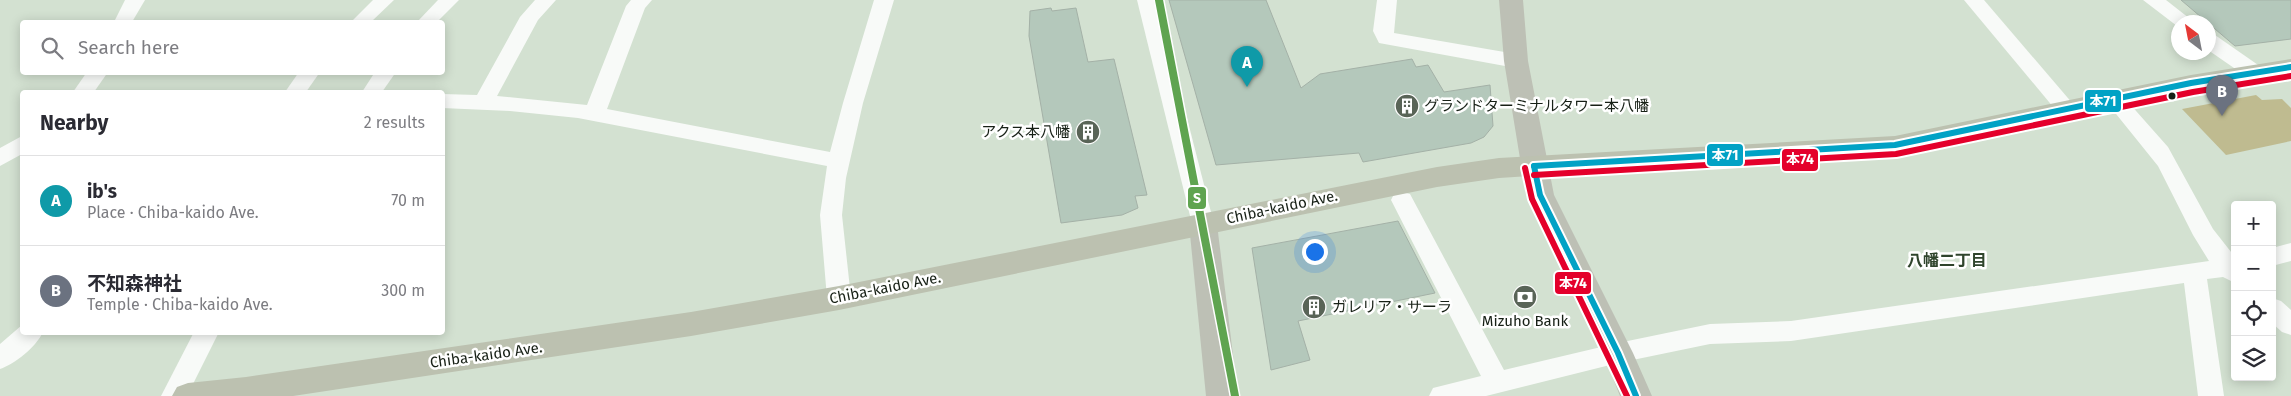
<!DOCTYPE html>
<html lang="en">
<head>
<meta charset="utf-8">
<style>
	:root { --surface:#fff; --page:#f7f7f7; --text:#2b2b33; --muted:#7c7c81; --line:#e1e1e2; --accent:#d93025 }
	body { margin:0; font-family:"Fira Sans","Noto Sans JP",sans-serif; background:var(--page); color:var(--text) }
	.controls { position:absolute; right:15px; bottom:15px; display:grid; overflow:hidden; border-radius:5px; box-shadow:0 2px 12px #0003 }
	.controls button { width:45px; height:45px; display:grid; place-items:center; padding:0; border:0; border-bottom:1px solid var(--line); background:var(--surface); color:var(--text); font:25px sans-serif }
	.compass { position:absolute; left:2171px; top:15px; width:45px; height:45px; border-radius:50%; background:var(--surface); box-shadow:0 2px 12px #0003; rotate:328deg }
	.you { position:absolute; left:1314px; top:251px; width:18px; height:18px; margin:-12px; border:4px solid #fff; border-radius:50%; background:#1a73e8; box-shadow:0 0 0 8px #1a73e833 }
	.badge { display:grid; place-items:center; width:32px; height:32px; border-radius:50%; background:var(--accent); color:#fff; font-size:16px; font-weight:700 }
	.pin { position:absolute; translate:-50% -41px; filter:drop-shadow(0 1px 2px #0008) }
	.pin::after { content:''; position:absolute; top:26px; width:18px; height:15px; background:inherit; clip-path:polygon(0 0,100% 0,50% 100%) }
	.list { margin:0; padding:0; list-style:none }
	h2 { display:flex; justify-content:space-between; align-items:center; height:65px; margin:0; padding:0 20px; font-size:21px }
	h2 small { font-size:16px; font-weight:400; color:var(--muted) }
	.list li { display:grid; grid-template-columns:32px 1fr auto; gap:15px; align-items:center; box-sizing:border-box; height:90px; padding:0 20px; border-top:1px solid var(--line) }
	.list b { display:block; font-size:19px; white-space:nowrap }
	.list p { margin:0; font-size:16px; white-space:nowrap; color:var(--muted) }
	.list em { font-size:16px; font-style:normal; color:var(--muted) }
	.icon { flex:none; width:28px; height:28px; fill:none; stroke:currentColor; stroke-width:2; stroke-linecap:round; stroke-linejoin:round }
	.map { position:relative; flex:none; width:2291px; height:396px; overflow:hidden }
	.search { position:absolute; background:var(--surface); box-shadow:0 2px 12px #0003; left:20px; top:20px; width:425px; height:55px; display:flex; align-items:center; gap:12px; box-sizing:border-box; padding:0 18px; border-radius:5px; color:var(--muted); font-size:19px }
	.panel { position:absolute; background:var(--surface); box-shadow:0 2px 12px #0003; left:20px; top:90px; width:425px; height:245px; border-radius:5px }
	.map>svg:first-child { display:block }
	.forest { fill:#bfbb90 }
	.building { fill:#b4c8bb; stroke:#a4b1a7 }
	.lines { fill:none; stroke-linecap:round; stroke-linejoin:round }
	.minor { fill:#f8faf8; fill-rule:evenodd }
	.major { fill:#bdc0b5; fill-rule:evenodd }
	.highway { fill:#bcc1b0; fill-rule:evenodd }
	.bus-1-casing { stroke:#fff; stroke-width:10 }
	.bus-2-casing { stroke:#fff; stroke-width:10 }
	.bus-1 { stroke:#01a2c5; stroke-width:6 }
	.bus-2 { stroke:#e4002b; stroke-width:6 }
	.metro-1-casing { stroke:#fff; stroke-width:11 }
	.metro-1 { stroke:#5fa450; stroke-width:8 }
	.bus-dot { fill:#172016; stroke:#fff; stroke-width:2 }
	.labels { text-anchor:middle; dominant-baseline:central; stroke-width:5; stroke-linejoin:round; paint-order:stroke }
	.poi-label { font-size:15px; fill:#172016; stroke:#fff; text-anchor:start }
	.street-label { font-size:15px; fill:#172016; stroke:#fff }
	.neighbourhood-label { font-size:16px; font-weight:bold; fill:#2f442c; stroke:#fff }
	.line-badge { stroke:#fff; stroke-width:2 }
	.badge-label { font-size:14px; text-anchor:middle; font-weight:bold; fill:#fff }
</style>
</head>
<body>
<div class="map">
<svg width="2291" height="396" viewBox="0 0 2291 396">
	<rect width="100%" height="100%" fill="#d3e1d1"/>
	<polygon class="forest" points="2256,95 2262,100 2282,99 2291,108 2291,141 2226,155 2182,109"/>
	<g class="building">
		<polygon points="1169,0 1266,0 1301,88 1320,74 1412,59 1416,67 1428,65 1444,92 1490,85 1493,126 1484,137 1471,143 1363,162 1359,153 1216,165"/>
		<polygon points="2181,0 2291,0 2291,39 2235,46"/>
		<polygon points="1051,8 1052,11 1076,8 1088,62 1114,59 1147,195 1135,196 1138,208 1122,215 1061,223 1029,36 1030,11"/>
		<polygon points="1398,221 1435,293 1298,321 1310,360 1271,370 1252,248"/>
	</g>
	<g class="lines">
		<g class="minor">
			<polygon points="125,0 145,0 132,22 114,22"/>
			<polygon points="373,0 394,0 371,22 351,22"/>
			<polygon points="438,0 459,0 437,22 417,22"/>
			<polygon points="535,0 556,0 538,20 497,96 587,105 626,6 631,0 652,0 645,8 607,109 830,152 843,103 874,0 894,0 863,103 846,178 842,215 851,298 848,305 839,308 830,305 827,298 820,215 827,166 578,118 510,111 442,108 442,94 477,95 520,17"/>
			<polygon points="1137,0 1157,0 1214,224 1211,230 1203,233 1195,230 1192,224"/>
			<polygon points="1377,0 1397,0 1394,33 1516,54 1523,56 1526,61 1523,66 1516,68 1379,43 1373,31"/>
			<polygon points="1964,0 1984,0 2073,104 2077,109 2073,114 2066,116 2059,114"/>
			<polygon points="2143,0 2166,0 2194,22 2178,22 2177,26"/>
			<polygon points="2208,34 2215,35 2261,67 2264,72 2261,77 2254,79 2247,77 2208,50"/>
			<polygon points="87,72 108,72 94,92 73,92"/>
			<polygon points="299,72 320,72 306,92 285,92"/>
			<polygon points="375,72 396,72 382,92 362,92"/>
			<polygon points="2114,92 2121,94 2168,147 2213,229 2235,257 2235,283 2223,277 2207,279 2224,396 2198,396 2184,283 1791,341 1710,344 1618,363 1486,396 1429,396 1433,388 1481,376 1391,200 1394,194 1402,192 1410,194 1504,370 1618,343 1710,324 1791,321 2209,261 2193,235 2158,166 2104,99 2107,94"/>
			<polygon points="22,136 22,154 0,166 0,148"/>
			<polygon points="2291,243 2291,261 2272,266 2272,248"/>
			<polygon points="2272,298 2281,301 2291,310 2291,335 2282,332 2272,323"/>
			<path d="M22 325V332H43C36 347 15 364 0 369V344Z"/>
			<polygon points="194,332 219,332 187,396 161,396"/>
		</g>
		<g class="major">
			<polygon points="1499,0 1523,0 1528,61 1554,195 1633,353 1652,396 1620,396 1603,353 1526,195 1504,61"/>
			<polygon points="1203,214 1213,217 1217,224 1238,396 1206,396 1189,224 1193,217"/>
		</g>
		<polygon class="highway" points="2291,59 2291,75 2191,91 1895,154 1499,178 1437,187 839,310 691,336 293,396 172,396 177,387 188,383 246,377 691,312 839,286 1437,167 1499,158 1895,136 2191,75"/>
		<g class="bus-1-casing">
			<g id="bus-1">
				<polyline points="1534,166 1895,145 2191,83 2291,67"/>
				<polyline points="1534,166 1540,195 1618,353 1636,396"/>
			</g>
		</g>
		<g class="bus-2-casing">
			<g id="bus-2">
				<polyline points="1525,168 1532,199 1627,396"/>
				<polyline points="1534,175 1896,154 2193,92 2291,76"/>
			</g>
		</g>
		<use href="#bus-1" class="bus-1"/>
		<use href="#bus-2" class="bus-2"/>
		<g class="metro-1-casing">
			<polyline id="metro-1" points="1159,0 1235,396"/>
		</g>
		<use href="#metro-1" class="metro-1"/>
	</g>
	<defs>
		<g id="building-disc" transform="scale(1.25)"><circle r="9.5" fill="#596457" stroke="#fff"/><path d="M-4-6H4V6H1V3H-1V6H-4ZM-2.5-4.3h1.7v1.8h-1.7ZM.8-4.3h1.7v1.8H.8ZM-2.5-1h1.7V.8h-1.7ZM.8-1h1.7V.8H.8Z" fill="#fff"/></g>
		<g id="bank-disc" transform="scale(1.25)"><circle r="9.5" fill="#596457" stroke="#fff"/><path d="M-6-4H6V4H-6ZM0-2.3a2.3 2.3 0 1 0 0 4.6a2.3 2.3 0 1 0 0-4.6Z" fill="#fff"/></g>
	</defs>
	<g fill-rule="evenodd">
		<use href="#building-disc" x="1407" y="106"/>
		<use href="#building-disc" x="1088" y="132"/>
		<use href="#bank-disc" x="1525" y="297"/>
		<use href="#building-disc" x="1314" y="307"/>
	</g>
	<circle class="bus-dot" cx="2172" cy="96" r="4.5"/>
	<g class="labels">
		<g class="poi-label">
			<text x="1424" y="106">グランドターミナルタワー本八幡</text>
			<text x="1070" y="132" text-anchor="end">アクス本八幡</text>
			<text x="1332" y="307">ガレリア・サーラ</text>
			<text x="1525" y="321" text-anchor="middle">Mizuho Bank</text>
		</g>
		<g class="street-label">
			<text transform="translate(1282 207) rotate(-12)">Chiba-kaido Ave.</text>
			<text transform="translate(885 288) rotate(-11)">Chiba-kaido Ave.</text>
			<text transform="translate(486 355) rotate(-8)">Chiba-kaido Ave.</text>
		</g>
		<g class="neighbourhood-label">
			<text x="1947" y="260">八幡二丁目</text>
		</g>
	</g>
	<g class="line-badge">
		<rect x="2084" y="89" width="38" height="24" rx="5" fill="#01a2c5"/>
		<rect x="1706" y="143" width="38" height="24" rx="5" fill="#01a2c5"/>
		<rect x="1781" y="148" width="38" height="24" rx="5" fill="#e4002b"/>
		<rect x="1187" y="186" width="20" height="24" rx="5" fill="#5fa450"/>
		<rect x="1554" y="271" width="38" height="24" rx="5" fill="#e4002b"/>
	</g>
	<g class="badge-label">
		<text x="2103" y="106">本71</text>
		<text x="1725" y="160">本71</text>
		<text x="1800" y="164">本74</text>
		<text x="1197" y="203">S</text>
		<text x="1573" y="288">本74</text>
	</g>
</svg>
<div class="controls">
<button>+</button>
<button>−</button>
<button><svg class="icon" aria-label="locate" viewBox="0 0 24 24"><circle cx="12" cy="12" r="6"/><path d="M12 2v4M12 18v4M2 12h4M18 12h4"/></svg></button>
<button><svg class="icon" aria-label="layers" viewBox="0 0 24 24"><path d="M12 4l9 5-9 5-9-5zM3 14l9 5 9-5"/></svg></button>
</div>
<svg class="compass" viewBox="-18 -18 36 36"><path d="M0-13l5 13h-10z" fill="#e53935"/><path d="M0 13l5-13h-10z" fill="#7c7c81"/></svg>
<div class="you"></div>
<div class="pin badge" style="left:1247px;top:87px;background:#0f9aa8">A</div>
<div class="pin badge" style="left:2222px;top:116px;background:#6b7280">B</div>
<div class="search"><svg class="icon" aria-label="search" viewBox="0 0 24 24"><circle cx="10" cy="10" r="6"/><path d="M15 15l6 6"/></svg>Search here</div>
<section class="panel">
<h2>Nearby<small>2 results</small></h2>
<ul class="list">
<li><span class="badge" style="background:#0f9aa8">A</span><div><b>ib's</b><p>Place · Chiba-kaido Ave.</p></div><em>70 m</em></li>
<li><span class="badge" style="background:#6b7280">B</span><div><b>不知森神社</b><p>Temple · Chiba-kaido Ave.</p></div><em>300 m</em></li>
</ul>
</section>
</div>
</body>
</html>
